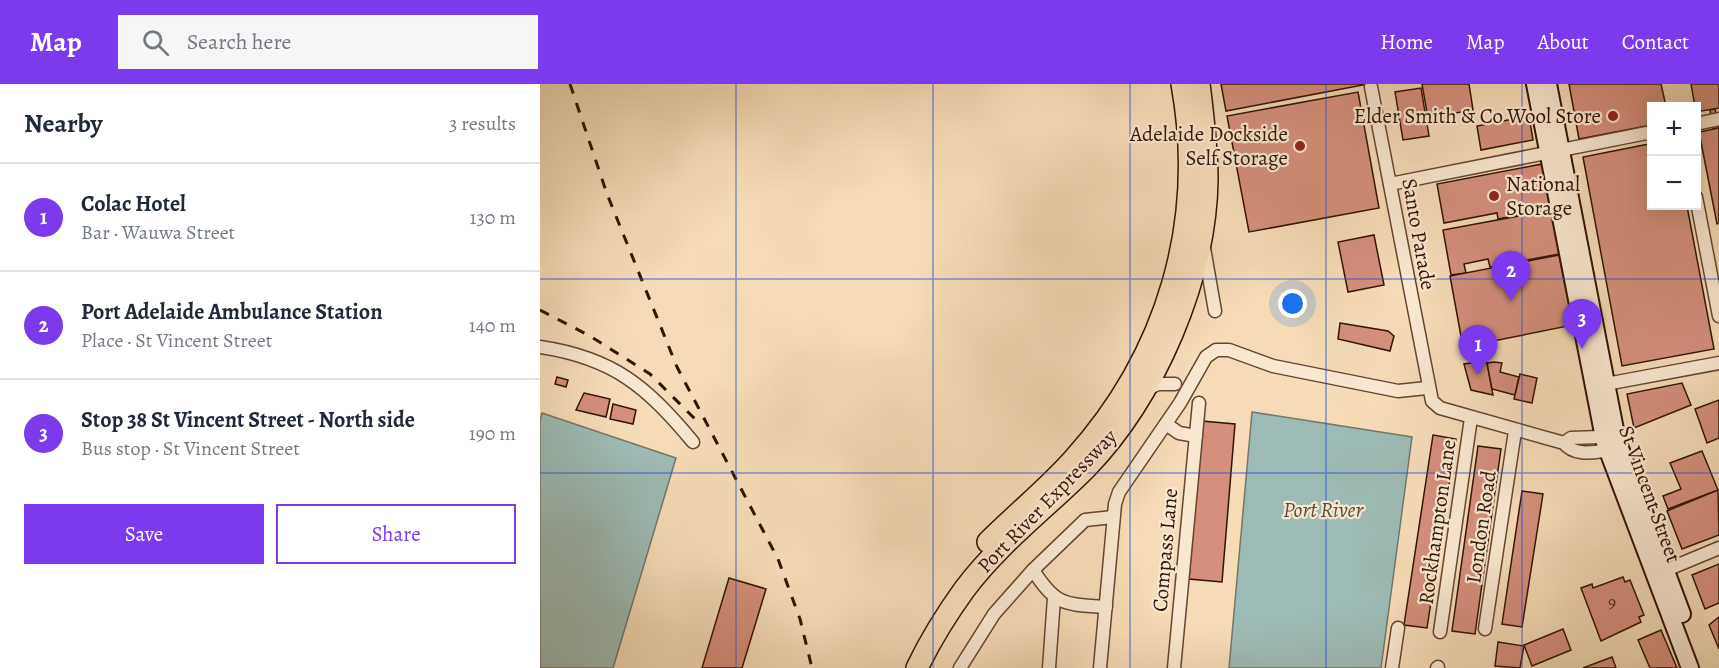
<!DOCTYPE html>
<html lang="en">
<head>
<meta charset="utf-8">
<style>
	:root { --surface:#fff; --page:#f6f6f7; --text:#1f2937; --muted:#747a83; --line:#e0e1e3; --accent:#7c3aed }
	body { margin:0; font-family:Alegreya,serif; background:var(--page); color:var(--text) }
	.controls { position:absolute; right:18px; top:18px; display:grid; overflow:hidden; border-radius:0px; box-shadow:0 6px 24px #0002 }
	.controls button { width:54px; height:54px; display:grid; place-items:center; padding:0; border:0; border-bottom:2px solid var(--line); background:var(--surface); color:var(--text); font:30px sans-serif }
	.you { position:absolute; left:753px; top:220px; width:21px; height:21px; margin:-15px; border:4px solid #fff; border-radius:50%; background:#1a73e8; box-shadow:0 0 0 9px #1a73e833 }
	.badge { display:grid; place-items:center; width:39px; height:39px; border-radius:50%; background:var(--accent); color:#fff; font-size:20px; font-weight:700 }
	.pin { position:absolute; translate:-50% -50px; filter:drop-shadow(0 2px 3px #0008) }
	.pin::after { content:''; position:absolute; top:32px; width:21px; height:18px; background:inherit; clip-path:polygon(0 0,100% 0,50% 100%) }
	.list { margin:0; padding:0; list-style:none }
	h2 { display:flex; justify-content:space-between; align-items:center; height:78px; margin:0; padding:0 24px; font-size:26px }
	h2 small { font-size:20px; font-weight:400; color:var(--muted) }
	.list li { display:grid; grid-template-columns:39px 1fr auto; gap:18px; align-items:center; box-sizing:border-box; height:108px; padding:0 24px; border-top:2px solid var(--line) }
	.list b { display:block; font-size:22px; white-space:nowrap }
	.list p { margin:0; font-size:20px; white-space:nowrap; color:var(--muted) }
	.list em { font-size:20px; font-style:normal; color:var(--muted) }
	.actions { display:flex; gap:12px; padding:18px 24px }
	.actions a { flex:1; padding:14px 0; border:2px solid var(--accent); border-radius:0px; text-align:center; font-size:21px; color:var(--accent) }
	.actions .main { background:var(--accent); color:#fff }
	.icon { flex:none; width:33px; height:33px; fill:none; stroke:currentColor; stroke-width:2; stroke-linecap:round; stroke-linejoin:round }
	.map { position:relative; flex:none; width:1179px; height:584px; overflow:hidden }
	header { display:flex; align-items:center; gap:36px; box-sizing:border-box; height:84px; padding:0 30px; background:var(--accent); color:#fff }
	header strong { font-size:28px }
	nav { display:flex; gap:33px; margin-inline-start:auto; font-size:21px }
	.search { width:420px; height:54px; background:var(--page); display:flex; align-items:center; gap:15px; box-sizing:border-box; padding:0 21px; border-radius:0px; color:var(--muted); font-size:22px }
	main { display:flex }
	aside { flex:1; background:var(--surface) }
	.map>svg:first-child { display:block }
	.water { fill:#9dbab4; stroke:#73776d; stroke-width:1.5 }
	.building { fill:#d58f7b; stroke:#331303; stroke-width:1.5 }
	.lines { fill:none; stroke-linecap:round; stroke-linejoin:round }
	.street-casing { stroke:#644530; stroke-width:15 }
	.secondary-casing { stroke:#331303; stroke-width:20 }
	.highway-casing { stroke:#331303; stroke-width:24 }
	.street { stroke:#f8e8d0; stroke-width:12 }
	.secondary { stroke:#f8e8d0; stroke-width:16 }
	.highway { stroke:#f5dcb6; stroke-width:21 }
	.rail { stroke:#331303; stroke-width:3; stroke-dasharray:10 10; stroke-linecap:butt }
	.grid { fill:none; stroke:#1d4ed8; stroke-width:1.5; stroke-opacity:0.55 }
	.poi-dot { fill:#8f2418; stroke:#f8e8d0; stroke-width:2 }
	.labels { text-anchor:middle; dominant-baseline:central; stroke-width:4.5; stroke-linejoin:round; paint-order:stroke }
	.number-label { font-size:18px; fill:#5c3221 }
	.poi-label { font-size:21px; fill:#331303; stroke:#f8e8d0; text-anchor:end }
	.street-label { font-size:21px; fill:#331303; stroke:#f8e8d0 }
	.water-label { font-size:22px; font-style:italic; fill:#584d41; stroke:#f8e8d0 }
</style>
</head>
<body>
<header>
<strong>Map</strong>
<div class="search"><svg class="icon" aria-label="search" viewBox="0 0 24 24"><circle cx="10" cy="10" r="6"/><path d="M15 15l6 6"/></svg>Search here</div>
<nav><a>Home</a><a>Map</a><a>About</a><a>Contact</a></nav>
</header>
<main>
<aside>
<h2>Nearby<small>3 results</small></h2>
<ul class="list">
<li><span class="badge">1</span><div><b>Colac Hotel</b><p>Bar · Wauwa Street</p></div><em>130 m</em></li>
<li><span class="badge">2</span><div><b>Port Adelaide Ambulance Station</b><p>Place · St Vincent Street</p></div><em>140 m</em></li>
<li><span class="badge">3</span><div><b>Stop 38 St Vincent Street - North side</b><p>Bus stop · St Vincent Street</p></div><em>190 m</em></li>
</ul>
<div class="actions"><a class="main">Save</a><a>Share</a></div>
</aside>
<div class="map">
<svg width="1179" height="584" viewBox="0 0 1179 584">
	<rect width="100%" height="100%" fill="#f5dcb6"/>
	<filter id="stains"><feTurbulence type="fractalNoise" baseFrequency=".00333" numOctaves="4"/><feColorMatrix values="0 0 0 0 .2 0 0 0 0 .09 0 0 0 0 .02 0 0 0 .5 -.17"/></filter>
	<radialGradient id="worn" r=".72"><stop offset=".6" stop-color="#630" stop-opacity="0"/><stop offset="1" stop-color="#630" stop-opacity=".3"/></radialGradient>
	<g class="water">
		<polygon points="712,328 872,353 841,584 689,584"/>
		<polygon points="2,329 136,374 73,584 0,584 0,337"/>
	</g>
	<g class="building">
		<polygon points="681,0 828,0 686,27"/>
		<polygon points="882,0 929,0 933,26 888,34"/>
		<polygon points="1029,0 1121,0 1126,22 1112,22 1112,41 1039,55"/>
		<polygon points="1151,0 1179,0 1179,24 1156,28"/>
		<polygon points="881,4 889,52 863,56 855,8"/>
		<polygon points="818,8 839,124 709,148 687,32"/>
		<polygon points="1175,25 1179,44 1173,45 1170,26"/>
		<polygon points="989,32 993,56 941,66 937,42"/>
		<polygon points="1179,44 1179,139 1177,140 1159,48"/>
		<polygon points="1109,60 1112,122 1147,122 1174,265 1082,282 1043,73"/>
		<polygon points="1002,80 1011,125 958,135 957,129 904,139 897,100"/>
		<polygon points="1011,126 1019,170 950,183 948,175 924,180 926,189 911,191 903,146"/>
		<polygon points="834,151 844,201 808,208 798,158"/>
		<polygon points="1019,171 1033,241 923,263 910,192"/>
		<polygon points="800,239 848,247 854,252 850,267 798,255"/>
		<polygon points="946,277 947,279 953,311 931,306 924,280"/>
		<polygon points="954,278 962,279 960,288 979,293 975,311 952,305 947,279"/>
		<polygon points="980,290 997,294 992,319 974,315"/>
		<polygon points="17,293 28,296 26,303 15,300"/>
		<polygon points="1142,299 1151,321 1094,344 1087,310"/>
		<polygon points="44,309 70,315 66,333 36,326"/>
		<polygon points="1179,316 1179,354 1167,359 1155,325"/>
		<polygon points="73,320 96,326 93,340 70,335"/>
		<polygon points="662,337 695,340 682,498 649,495"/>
		<polygon points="893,351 916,355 887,544 864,541"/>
		<polygon points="938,362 961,365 935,550 912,547"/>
		<polygon points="1162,367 1178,406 1128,425 1123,412 1141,405 1130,379"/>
		<polygon points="1178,406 1179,451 1142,465 1127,427"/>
		<polygon points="982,407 1003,410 982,543 962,540"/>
		<polygon points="1179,480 1179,519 1165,525 1152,491"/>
		<polygon points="1083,493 1085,498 1090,496 1104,531 1099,533 1101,538 1061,557 1041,504 1052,500 1053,504"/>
		<polygon points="189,494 226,505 202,584 162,584"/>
		<polygon points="1179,533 1179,565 1169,541"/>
		<polygon points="1023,545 1031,566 992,582 984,561"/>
		<polygon points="1121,546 1137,584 1110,584 1098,556"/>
		<polygon points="958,558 984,562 980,584 955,582"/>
		<polygon points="1072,573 1076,584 1043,584"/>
	</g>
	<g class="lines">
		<g class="street-casing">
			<g id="street">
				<path d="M831 3 892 317 900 324 1024 359C1033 371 1050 369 1063 367L1065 359"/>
				<polyline points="1156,40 1179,35"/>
				<polyline points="850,100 1112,48"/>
				<polyline points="1156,113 1179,232"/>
				<polyline points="664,164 675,227"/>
				<path d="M0 263C74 274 107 303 153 358"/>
				<polyline points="1066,300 1179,279"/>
				<polyline points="605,306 618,300 635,300"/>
				<polyline points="626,340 639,349 656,352"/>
				<polyline points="1024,359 1031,354 1060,353 1065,359"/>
				<path d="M493 486C516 522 524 520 566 523"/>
				<polyline points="1119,489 1179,464"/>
				<polyline points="945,545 975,347"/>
				<polyline points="900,548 931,334"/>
				<polyline points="420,584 454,530 493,486 545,436 573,433"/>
				<polyline points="509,584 514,514"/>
				<polyline points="560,584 575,420 579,408 640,319 666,273 676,266 689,266 733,282 858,307 887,304"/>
				<polyline points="634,584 659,319"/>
				<polyline points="852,584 858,544"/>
				<polyline points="897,584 898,583"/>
			</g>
		</g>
		<g class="secondary-casing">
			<g id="secondary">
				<polyline points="995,0 1065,359 1150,584"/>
				<polyline points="1008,0 1077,356 1142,530"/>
			</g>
		</g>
		<g class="highway-casing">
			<g id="highway">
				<path d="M448 458C476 430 507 405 533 376 628 271 667 138 642 0"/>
				<path d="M377 584C390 557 406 531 424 506 458 460 506 424 546 384 615 313 666 194 667 95 667 63 663 32 659 0"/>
			</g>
		</g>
		<use href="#street" class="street"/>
		<use href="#secondary" class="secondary"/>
		<use href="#highway" class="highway"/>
		<g class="rail">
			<polyline points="30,0 67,110 137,283 238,475 260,535 272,584"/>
			<polyline points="0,226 50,252 110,290 158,338"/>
		</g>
	</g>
	<path class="grid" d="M196 0V584M393 0V584M590 0V584M786 0V584M982 0V584M0 195H1179M0 389H1179"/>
	<g class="poi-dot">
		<circle cx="1073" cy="32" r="6"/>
		<circle cx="760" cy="62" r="6"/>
		<circle cx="954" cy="112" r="6"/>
	</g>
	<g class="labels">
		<g class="number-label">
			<text x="1072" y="518">9</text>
		</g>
		<g class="poi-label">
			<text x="1061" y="32">Elder Smith &amp; Co Wool Store</text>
			<text x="748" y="50">Adelaide Dockside<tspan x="748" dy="24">Self Storage</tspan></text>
			<text x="966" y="100" text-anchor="start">National<tspan x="966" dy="24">Storage</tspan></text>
		</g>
		<g class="street-label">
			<text transform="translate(879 150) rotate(80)">Santo Parade</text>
			<text transform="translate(1110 410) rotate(70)">St Vincent Street</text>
			<text transform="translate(507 417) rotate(-46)">Port River Expressway</text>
			<text transform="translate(897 438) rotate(-82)">Rockhampton Lane</text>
			<text transform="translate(941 443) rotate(-82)">London Road</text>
			<text transform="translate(625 466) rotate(-85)">Compass Lane</text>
		</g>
		<g class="water-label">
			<text x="783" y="426">Port River</text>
		</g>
	</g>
	<rect width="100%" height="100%" filter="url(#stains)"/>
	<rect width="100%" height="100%" fill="url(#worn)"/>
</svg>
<div class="controls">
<button>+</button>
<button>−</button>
</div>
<div class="you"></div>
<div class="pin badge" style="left:938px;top:291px">1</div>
<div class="pin badge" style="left:971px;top:217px">2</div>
<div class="pin badge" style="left:1042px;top:265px">3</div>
</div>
</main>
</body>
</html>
